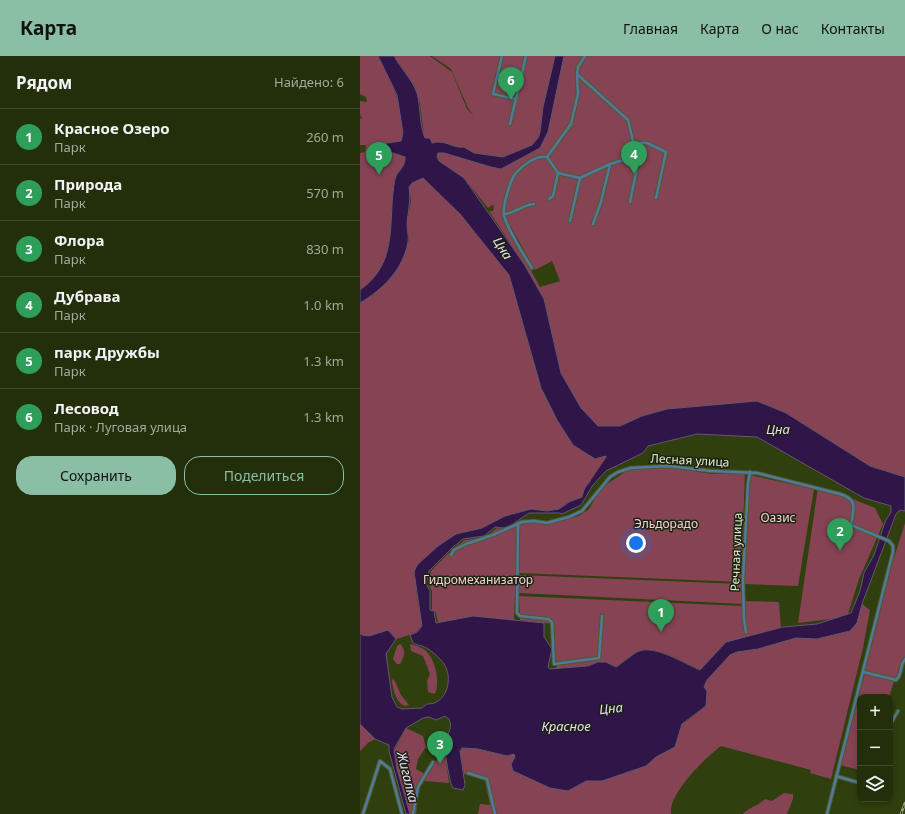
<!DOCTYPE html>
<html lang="ru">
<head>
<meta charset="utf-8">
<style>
	:root { --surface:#232f0a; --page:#2b3713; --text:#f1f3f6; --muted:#a3a99c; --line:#404a2b; --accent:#8abfa5 }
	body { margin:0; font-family:"Noto Sans",sans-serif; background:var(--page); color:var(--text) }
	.controls { position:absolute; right:12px; bottom:12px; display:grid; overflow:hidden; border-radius:8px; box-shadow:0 2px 6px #0003 }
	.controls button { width:36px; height:36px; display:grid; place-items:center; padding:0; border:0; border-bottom:1px solid var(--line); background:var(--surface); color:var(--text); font:20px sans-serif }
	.you { position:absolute; left:276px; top:487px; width:14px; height:14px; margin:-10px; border:3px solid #fff; border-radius:50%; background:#1a73e8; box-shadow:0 0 0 6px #1a73e833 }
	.badge { display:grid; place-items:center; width:26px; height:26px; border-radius:50%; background:var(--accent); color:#fff; font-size:13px; font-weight:700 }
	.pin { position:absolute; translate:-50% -33px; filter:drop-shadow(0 1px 2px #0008) }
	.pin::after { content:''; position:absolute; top:21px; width:14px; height:12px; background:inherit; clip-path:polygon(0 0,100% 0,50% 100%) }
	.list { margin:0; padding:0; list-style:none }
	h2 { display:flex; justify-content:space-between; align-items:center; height:52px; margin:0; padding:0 16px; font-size:17px }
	h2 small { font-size:13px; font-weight:400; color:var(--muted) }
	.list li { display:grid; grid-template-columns:26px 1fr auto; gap:12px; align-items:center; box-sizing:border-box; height:56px; padding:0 16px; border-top:1px solid var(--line) }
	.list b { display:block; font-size:15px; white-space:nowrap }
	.list p { margin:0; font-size:13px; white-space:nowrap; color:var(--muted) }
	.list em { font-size:13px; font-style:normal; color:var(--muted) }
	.actions { display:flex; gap:8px; padding:12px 16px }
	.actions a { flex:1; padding:9px 0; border:1px solid var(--accent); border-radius:16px; text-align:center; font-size:14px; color:var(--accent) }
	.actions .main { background:var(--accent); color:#111 }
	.icon { flex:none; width:22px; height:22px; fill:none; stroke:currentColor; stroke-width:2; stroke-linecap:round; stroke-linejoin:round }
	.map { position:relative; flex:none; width:545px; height:758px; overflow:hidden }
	header { display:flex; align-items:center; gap:24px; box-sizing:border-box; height:56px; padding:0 20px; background:var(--accent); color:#111 }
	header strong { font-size:19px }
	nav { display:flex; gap:22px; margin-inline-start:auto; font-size:14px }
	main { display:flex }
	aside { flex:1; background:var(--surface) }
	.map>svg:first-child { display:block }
	.green { fill:#854354; fill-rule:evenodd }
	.water { fill:#301548; stroke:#655671; fill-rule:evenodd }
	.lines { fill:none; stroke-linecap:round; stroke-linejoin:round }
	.river { stroke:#301548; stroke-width:4.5 }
	.minor-casing { stroke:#4b5b2d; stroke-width:4.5 }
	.minor { stroke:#52799b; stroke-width:2.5 }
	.rail-casing { stroke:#99a682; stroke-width:2.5 }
	.rail { stroke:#1b230f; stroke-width:1; stroke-dasharray:3; stroke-linecap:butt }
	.labels { text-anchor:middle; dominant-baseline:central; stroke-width:3; stroke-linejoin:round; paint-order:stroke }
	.street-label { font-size:12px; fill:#e1ecd1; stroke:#1b230f }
	.park-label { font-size:12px; fill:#fbd0d8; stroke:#1b230f }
	.water-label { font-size:13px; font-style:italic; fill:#ebdbfe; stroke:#1b230f }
</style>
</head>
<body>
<header>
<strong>Карта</strong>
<nav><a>Главная</a><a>Карта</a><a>О нас</a><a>Контакты</a></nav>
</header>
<main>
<aside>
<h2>Рядом<small>Найдено: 6</small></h2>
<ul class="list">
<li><span class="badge" style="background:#2e9e5b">1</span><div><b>Красное Озеро</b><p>Парк</p></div><em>260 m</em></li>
<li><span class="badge" style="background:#2e9e5b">2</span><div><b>Природа</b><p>Парк</p></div><em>570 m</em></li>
<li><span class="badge" style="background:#2e9e5b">3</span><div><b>Флора</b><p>Парк</p></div><em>830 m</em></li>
<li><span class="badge" style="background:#2e9e5b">4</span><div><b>Дубрава</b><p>Парк</p></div><em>1.0 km</em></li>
<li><span class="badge" style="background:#2e9e5b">5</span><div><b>парк Дружбы</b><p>Парк</p></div><em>1.3 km</em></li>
<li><span class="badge" style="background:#2e9e5b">6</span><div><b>Лесовод</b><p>Парк · Луговая улица</p></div><em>1.3 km</em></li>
</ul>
<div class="actions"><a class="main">Сохранить</a><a>Поделиться</a></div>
</aside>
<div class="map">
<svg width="545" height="758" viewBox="0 0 545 758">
	<rect width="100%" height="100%" fill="#2f3f0e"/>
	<g class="green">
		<path d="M0 0H18C30 24 39 39 42 67 42 73 43 79 41 85L14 89 15 94H24L45 101C46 111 37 115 35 123 27 164 40 206 0 234V97L5 96 6 89H0V62L3 63 0 59V45L7 46 6 41 0 38Z"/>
		<polygon points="34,0 70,0 92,16 107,53 113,59 108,52 91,13 72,0 195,0 183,51 180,76 178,82 172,89 143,101 114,97 104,91 75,92 64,80 60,47 53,28"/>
		<path d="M204 0H545V421L510 410 426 357 397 345 307 353 282 360 260 370H238L221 352 201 318 184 243 164 208 129 155H133L134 151 132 149 128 152 104 122 79 105 77 101 78 97H84L131 111 141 113 180 92ZM145 160 175 214 192 205 200 225 180 231 142 161Z"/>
		<path d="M63 122 100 158 149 219 181 332 197 364 213 389 247 400C248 413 235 420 227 429 224 432 223 437 222 441L209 446 199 453 187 455 171 453 145 460 122 472 96 478 78 490 57 509C57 519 55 530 57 541 61 570 72 573 36 583L28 574 9 580 2 579 0 577V247L13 239 49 185 47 167 51 145 49 131 52 127Z"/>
		<polygon points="309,411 352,418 385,417 381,526 159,517 160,465 193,466 219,460 229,453 241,432 271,412"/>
		<polygon points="390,419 454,433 438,530 384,528"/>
		<polygon points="458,431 493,443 515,452 523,468 499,523 487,561 438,567"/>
		<path d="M158 464 154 564 115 561 78 567 76 556 72 554V535L68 528 71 515 94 492 105 484 126 481 137 472C147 473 152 471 158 464Z"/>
		<polygon points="545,467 545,603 540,609 536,623 505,615 532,508"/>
		<polygon points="158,519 382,528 382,548 159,537"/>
		<path d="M159 540 383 550 384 545 419 546 421 572 384 583 342 614C325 608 303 591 284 595 275 597 265 606 258 611L248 607 240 606 233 609 196 613 194 568 160 564Z"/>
		<path d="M502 548 510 554 503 592 471 723 450 717 451 714 361 690C345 702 308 738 311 758H118L120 748 130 749 125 724 104 718 100 695 102 692 118 693 147 700 154 698 155 701 151 710 208 735 226 725H242L286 710 296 701 315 691 322 668C334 660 354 648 344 631L347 624 370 599 377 596 398 593 436 582 457 583 490 575 497 567Z"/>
		<path d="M40 588C47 594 44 601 40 608H37L33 603 37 590Z"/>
		<path d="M50 588C56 590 63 591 67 596 76 606 80 626 75 638L68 636 67 625 70 618 63 600 51 595Z"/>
		<polygon points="505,617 534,625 529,641 500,641 500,714 480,709"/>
		<path d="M32 623 35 625 41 639 49 649 45 650C36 647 32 632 32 623Z"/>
		<polygon points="0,668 15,683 8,687 0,695"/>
		<polygon points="46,672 63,680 66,691 58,703 56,713 65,718 59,730 56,758 50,758 37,713 34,695"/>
		<polygon points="84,692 89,727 64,725"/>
		<path d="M424 737 433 738V743L427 758H383C389 751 398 750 405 743L412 745Z"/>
	</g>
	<path class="water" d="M18 0H34C41 13 52 23 57 37 61 52 59 68 65 82H70L72 87C86 83 93 93 104 91L114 97 143 101 172 89 178 82 180 76 183 51 195 0H204L188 76 180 92 141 113 131 111 84 97H78L77 101 79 105 104 122 164 208 184 243 201 317 221 352 238 370H260L282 360 307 353 397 345 426 357 510 410 545 421V455L540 454 536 458 502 548 497 567 490 575 457 583 436 582 398 593 377 596 370 599 347 624 344 631 347 635 346 650 322 668 315 691 296 701 286 710 242 725H226L208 735 190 732 153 715 151 708 155 701 154 698 147 700 118 693 102 692 100 695 105 729 103 734 93 732 91 728C88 714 84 698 86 684 88 676 93 672 89 663L85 660 76 664 69 661 63 662 46 672 34 693 37 713 50 758H46L29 695V689L15 683 0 668V577L2 579 9 580 28 574 36 583 26 598 32 641 37 651 42 653 62 652 67 648C86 649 94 623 84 608 80 602 69 592 62 590 59 589 56 589 53 587L50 579 57 576 62 570 54 516 57 509 78 490 96 478 122 472 145 460 171 453 187 455 199 453 209 446 222 441C223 437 224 432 227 429 234 420 248 413 246 400L235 403 213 389 197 364 181 332 149 219 100 158 63 122 52 127 49 131C51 146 48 154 47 168 47 174 49 180 48 186 43 214 23 233 0 247V234C40 206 27 164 35 123 37 115 46 111 45 101L24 94 15 95 14 89 41 85 43 77 37 39ZM337 378 397 381 504 442 531 450V456L525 466 514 499 504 517 500 535 491 557 457 568 423 571 366 586 340 614C325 608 296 589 279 595 274 597 262 607 256 611L246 606H238L228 610 190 613 188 611 192 593 184 581V567L113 560 76 567 74 555 70 554V535L66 528 69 515 92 492 103 483 124 480 135 471 143 472 150 470 169 457H199L202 458 221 449 233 429 246 415 283 397 288 390Z"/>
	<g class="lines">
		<polyline class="river" points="233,425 250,400"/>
		<g class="minor-casing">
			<g id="minor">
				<polyline points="142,0 133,38 156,43"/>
				<polyline points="225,0 218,11 217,18 268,64 278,107 270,146"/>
				<polyline points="150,68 166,0"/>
				<polyline points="275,87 287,87 306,96 296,142"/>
				<polyline points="187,101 198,117 220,122 250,108 277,100"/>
				<polyline points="189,143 193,140 198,117"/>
				<path d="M144 158C153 158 162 149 174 148"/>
				<polyline points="210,165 220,122"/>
				<polyline points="233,168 241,146 250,108"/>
				<path d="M172 212C162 196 150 178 144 160 142 153 150 123 156 117 163 109 176 99 187 101L211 68 218 38 217 18"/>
				<polyline points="158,469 157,557 160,560 188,563 192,566 194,608 239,602 242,560"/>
				<path d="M91 499 94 494 106 488 133 479 162 466 174 465 187 467 209 461 222 455 250 421 258 416 271 412 308 410 351 415 397 417 480 438C499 444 493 453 491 469L529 485 533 490V496L467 758"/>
				<polyline points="386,576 384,564 383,524 388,428 390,416"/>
				<path d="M503 616 536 624C543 618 539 610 545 603"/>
				<polyline points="530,669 538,655"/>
				<polyline points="108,717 127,723 135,758"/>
				<polyline points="476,720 500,727"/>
				<polyline points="3,758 20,705 30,713 42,758"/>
				<polyline points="53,758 58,731 73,706"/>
			</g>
		</g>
		<use href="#minor" class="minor"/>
		<g class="rail-casing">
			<polyline id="rail" points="541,758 545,747"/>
		</g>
		<use href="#rail" class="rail"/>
	</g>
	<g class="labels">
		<g class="street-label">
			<text transform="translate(330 404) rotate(3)">Лесная улица</text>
			<text transform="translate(376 496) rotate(-88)">Речная улица</text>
		</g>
		<g class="park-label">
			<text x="418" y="461">Оазис</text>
			<text x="306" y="467">Эльдорадо</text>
			<text x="118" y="523">Гидромеханизатор</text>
		</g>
		<g class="water-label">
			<text transform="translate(143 192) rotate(57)">Цна</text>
			<text x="418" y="373">Цна</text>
			<text transform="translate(251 652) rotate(-6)">Цна</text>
			<text x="206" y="670">Красное</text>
			<text transform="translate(48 721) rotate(76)">Жигалка</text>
		</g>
	</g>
</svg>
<div class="controls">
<button>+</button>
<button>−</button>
<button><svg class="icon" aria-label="layers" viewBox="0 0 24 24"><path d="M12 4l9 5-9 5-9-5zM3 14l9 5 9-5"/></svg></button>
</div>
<div class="you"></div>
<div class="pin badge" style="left:301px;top:576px;background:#2e9e5b">1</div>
<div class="pin badge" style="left:480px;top:495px;background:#2e9e5b">2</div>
<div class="pin badge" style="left:80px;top:708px;background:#2e9e5b">3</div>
<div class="pin badge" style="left:274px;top:118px;background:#2e9e5b">4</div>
<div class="pin badge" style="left:19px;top:119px;background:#2e9e5b">5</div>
<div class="pin badge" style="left:151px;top:44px;background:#2e9e5b">6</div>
</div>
</main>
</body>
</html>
